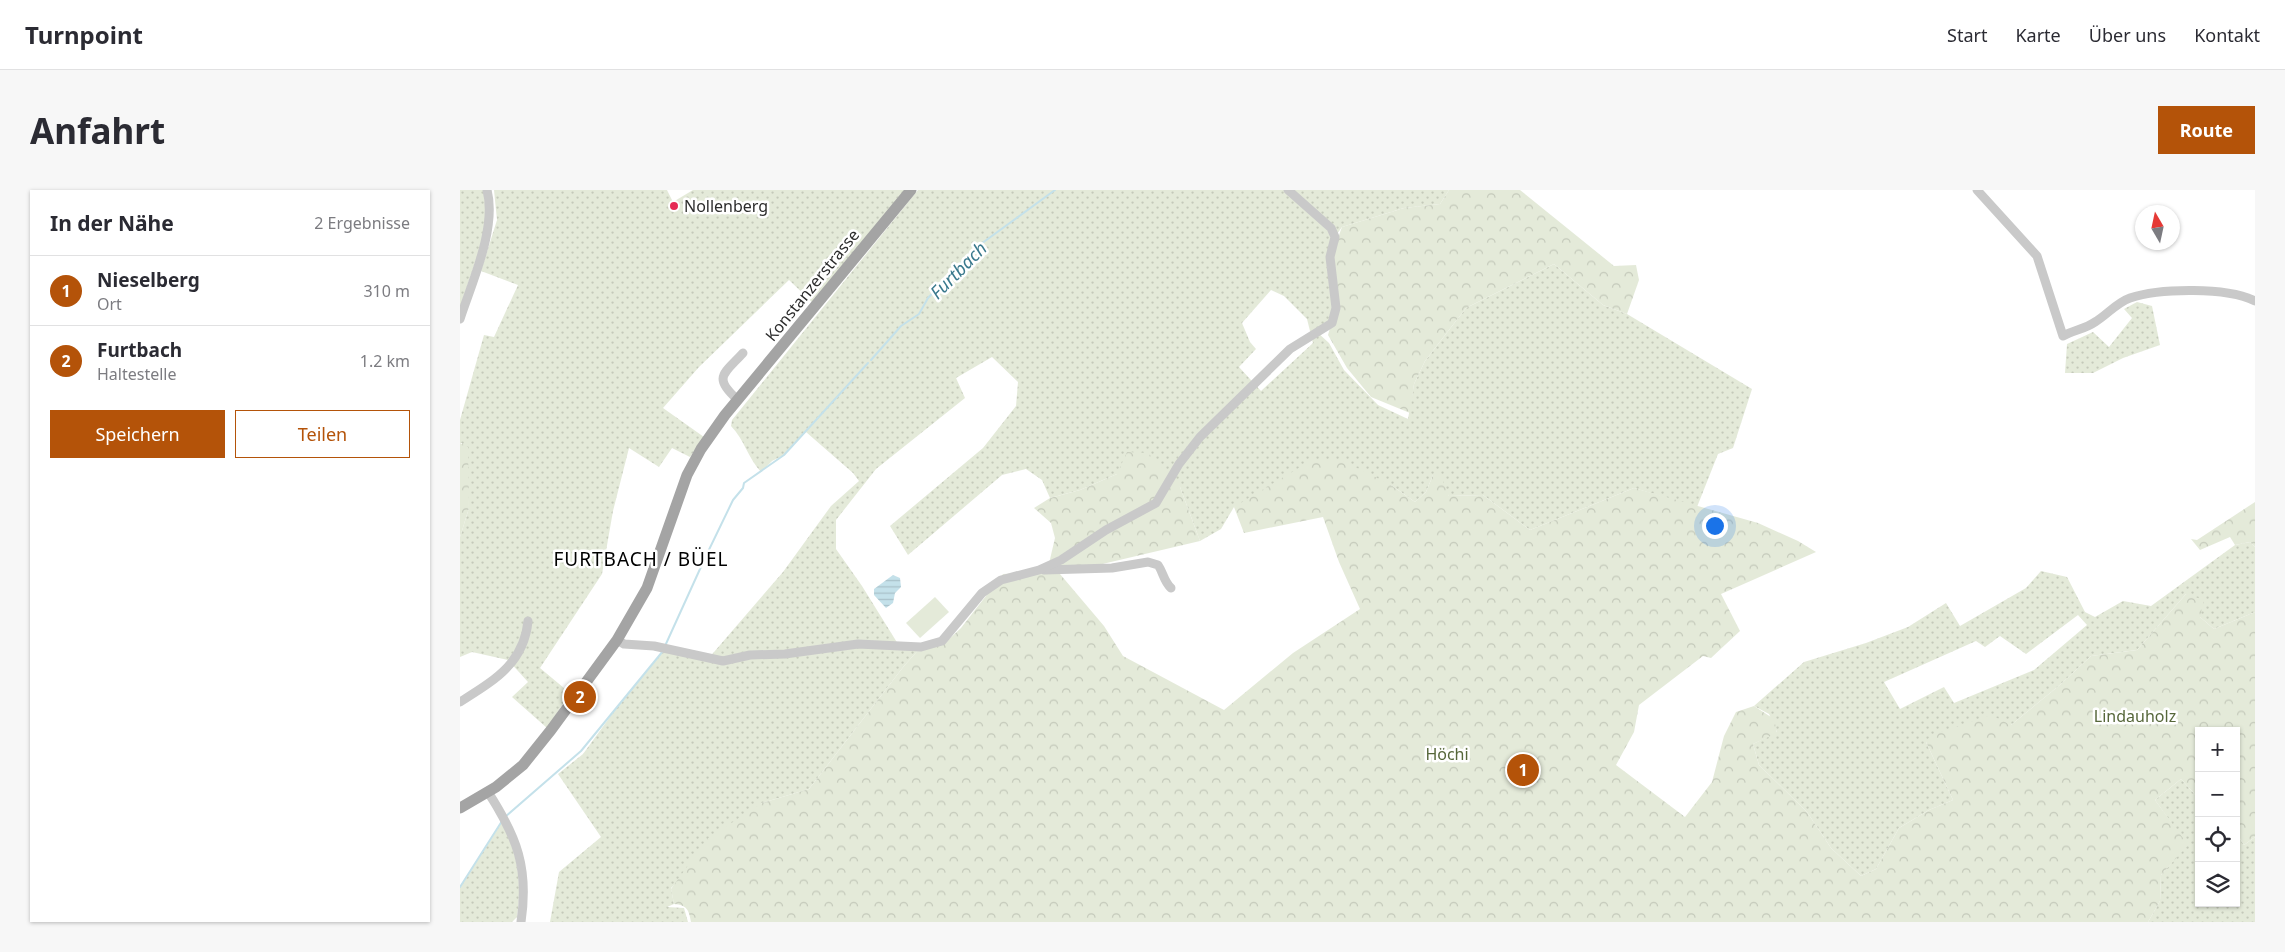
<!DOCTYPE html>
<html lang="de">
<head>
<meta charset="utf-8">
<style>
	:root { --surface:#fff; --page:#f7f7f7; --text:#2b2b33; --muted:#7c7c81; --line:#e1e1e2; --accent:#b45309 }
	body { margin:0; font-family:"Noto Sans",sans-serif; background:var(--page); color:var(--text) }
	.controls { position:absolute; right:15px; bottom:15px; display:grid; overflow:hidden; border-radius:0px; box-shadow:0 1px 4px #0004 }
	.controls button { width:45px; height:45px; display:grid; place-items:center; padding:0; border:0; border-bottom:1px solid var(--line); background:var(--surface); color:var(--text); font:25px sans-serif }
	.compass { position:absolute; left:1675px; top:15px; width:45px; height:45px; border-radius:50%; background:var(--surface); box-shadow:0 1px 4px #0004; rotate:351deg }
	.you { position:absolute; left:1254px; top:335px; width:18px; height:18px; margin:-12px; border:4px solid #fff; border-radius:50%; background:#1a73e8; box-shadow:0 0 0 8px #1a73e833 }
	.badge { display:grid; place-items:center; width:32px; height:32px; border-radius:50%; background:var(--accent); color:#fff; font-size:16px; font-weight:700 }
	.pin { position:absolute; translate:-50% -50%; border:2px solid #fff; box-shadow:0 1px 5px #0006 }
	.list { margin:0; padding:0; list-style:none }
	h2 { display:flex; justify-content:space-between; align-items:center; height:65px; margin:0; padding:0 20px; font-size:21px }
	h2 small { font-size:16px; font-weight:400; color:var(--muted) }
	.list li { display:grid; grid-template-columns:32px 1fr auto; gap:15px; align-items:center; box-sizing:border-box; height:70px; padding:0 20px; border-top:1px solid var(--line) }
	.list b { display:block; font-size:19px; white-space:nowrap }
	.list p { margin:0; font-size:16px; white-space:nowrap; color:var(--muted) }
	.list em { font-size:16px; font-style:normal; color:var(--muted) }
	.actions { display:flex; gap:10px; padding:15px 20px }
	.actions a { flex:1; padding:11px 0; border:1px solid var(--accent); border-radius:0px; text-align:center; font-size:18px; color:var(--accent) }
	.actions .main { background:var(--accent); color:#fff }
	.icon { flex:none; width:28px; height:28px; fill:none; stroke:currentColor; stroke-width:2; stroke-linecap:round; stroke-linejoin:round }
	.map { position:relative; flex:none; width:1795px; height:732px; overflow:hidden; border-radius:0px }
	header { display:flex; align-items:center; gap:30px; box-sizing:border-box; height:70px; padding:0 25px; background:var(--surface); border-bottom:1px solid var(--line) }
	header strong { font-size:24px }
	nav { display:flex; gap:28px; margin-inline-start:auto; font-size:18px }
	.intro { display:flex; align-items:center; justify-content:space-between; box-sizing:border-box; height:120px; padding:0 30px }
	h1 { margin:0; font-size:35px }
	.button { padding:12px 22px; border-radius:0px; background:var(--accent); color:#fff; font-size:18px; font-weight:700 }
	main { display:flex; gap:30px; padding:0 30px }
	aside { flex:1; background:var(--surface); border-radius:0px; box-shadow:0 1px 4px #0004 }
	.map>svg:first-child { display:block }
	.grass { fill:url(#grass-dots); fill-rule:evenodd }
	.forest { fill:url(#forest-crowns) }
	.garden { fill:#e4ead9 }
	.water { fill:url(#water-rules) }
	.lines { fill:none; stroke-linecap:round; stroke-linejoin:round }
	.stream { stroke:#c4e1ea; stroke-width:2 }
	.minor { stroke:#c9c9c9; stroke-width:9 }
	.major { stroke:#a4a4a4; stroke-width:11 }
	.poi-dot { fill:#e52b54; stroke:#fff; stroke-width:2 }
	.labels { text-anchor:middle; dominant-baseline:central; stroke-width:5; stroke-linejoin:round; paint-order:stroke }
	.poi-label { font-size:16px; fill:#2c2c2c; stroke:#fff; text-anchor:start }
	.street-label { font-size:16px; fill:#2c2c2c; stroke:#fff }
	.park-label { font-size:16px; fill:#56673a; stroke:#fff }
	.water-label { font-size:18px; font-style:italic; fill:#3a798d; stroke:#fff }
	.quarter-label { font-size:19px; letter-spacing:1px; fill:#000; stroke:#fff }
</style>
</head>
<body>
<header>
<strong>Turnpoint</strong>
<nav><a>Start</a><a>Karte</a><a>Über uns</a><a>Kontakt</a></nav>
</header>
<div class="intro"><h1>Anfahrt</h1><a class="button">Route</a></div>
<main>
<aside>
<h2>In der Nähe<small>2 Ergebnisse</small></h2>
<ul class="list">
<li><span class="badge">1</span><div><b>Nieselberg</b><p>Ort</p></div><em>310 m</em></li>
<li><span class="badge">2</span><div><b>Furtbach</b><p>Haltestelle</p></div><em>1.2 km</em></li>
</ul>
<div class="actions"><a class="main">Speichern</a><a>Teilen</a></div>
</aside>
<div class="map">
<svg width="1795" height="732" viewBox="0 0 1795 732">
	<defs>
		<pattern id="grass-dots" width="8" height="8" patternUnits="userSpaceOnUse" patternTransform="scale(1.25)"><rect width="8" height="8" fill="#e4ead9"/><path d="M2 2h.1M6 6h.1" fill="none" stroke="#c4c9ba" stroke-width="1.8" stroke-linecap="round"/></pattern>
		<pattern id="forest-crowns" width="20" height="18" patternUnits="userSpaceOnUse" patternTransform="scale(1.25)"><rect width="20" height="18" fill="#e4ead9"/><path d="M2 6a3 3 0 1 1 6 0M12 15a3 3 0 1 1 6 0" fill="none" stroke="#c4c9ba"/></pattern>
		<pattern id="water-rules" width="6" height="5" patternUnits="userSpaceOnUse" patternTransform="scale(1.25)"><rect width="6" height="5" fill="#c4e1ea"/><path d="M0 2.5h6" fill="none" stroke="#a9c1c9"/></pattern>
	</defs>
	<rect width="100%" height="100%" fill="#fff"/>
	<g class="grass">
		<polygon points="0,0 24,0 27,25 21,55 0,117"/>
		<polygon points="34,0 207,0 213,12 233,0 445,0 356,116 329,90 239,177 203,218 244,247 230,267 212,258 199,277 169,258 153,321 142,384 80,478 110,503 87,538 52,507 68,492 48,470 12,462 0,467 0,347 9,318 2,253 0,253 0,230 24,145 34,147 58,95 21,81 37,30"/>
		<path d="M458 0H989L980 14 944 18 882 37 875 47 876 118 872 133 857 142 869 153 884 180 918 215 948 229 954 194 965 171 1006 118 1094 74 1143 115 1167 124 1292 199 1273 258 1258 264 1237 317 1174 298 1070 340 1023 305 989 306 973 285 966 302 955 312 931 295 774 317 761 339 740 351 720 297 657 284 620 300 590 308 582 290 566 279 542 285 448 365 430 336 523 258 556 216 558 192 532 167 496 188 505 208 416 279 376 330V359L402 396 438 454 461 457 444 476 349 599 302 613 211 698 214 714 207 717 224 718 228 732H90L99 682 141 647 98 584 123 564 163 509 203 461 248 469 323 382 371 316 399 291 393 283 346 242 324 265 312 271 301 282C288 268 284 249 271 236L272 230ZM811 100 824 106 847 129 853 153 801 201 779 177 796 159 790 152 782 133Z"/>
		<polygon points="1677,112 1692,116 1700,155 1663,168 1633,183 1605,183 1607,154 1633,142 1649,157 1672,128 1664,119"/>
		<path d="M1790 352 1795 357V422L1754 439 1740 427 1726 404 1677 460 1631 466 1601 494 1551 535 1466 552 1493 610 1469 620 1439 638 1416 679 1401 686 1371 658 1347 622 1299 575 1293 554 1317 542 1309 524 1294 516 1344 472 1406 453 1448 437 1486 413 1500 436 1566 398 1581 381 1607 387 1625 422 1635 427 1663 411 1691 416 1775 355ZM1618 425 1627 435 1574 480 1494 513 1484 497 1440 519 1424 492 1516 451 1525 457 1540 446 1566 464Z"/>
		<polygon points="1721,589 1739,609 1739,713 1776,713 1776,642 1784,655 1795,647 1795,732 1688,732 1700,711 1701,685 1727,655 1695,610"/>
		<path d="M42 632C58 665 62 691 57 727L52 732H0V697Z"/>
	</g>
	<g class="forest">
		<polygon points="989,0 1060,0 1154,76 1176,75 1179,90 1167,124 1143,115 1094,74 1006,118 965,171 954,194 950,223 911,207 887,178 868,145 878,110 871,67 882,37 944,18 980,14"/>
		<polygon points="0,253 8,257 9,318 0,347"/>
		<path d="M667 262 688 263 720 297 740 351 600 384 644 436 663 466 764 520 833 463 900 419 879 372 863 327 784 343 774 317 852 270 883 271 931 295 955 312 966 302 973 285 980 284 989 306 1023 305 1070 340 1174 298 1298 333 1338 351 1356 362 1261 404 1280 441 1251 468 1243 466 1179 515 1174 542 1156 575 1225 627 1252 592 1264 546 1276 522 1294 516 1314 529 1317 543 1293 554 1299 575 1347 622 1371 658 1401 686 1416 679 1439 638 1469 620 1493 610 1466 552 1471 545 1531 525 1551 535 1601 494 1631 466 1677 460 1726 404 1744 410 1740 427 1754 439 1795 422V647L1784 655 1776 642V541H1739V609L1721 589 1695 610 1728 655 1701 685 1700 711 1688 732H231C229 720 227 715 214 714L211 699 247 649 302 613 349 599 444 476 461 457 486 452 501 438 543 384 587 382 595 348 591 333 574 318 590 308 620 300 657 284Z"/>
		<polygon points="1795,312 1795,357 1790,352 1775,355 1770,347 1740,360 1731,349 1737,350"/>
	</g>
	<polygon class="garden" points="475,407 489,422 460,448 446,433"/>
	<polygon class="water" points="433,385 440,388 441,397 435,403 433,413 426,418 414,405 414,399"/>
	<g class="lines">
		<g class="stream">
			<polyline points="411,170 441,136 459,124 468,108 514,59 595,0"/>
			<polyline points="205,456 245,368 273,310 283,298 284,293 324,265 408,173"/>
			<polyline points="45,627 121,561 203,461"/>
			<polyline points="0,697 42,631"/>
		</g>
		<g class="minor">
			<path d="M1517 0 1577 66 1603 146C1614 140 1625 139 1635 132 1647 125 1656 113 1670 108 1700 98 1767 97 1795 111"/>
			<path d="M0 129C12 92 37 38 27 0"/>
			<path d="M278 210C252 187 264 184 283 163"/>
			<path d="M584 380 652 378 688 372 698 375C703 382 704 392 711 398"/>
			<polyline points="157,450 164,454 194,456 263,471 290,465 325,464 398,454 461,457 482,451 522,403 541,390 579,380 601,370 646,340 696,313 719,274 740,247 830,159 872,133 876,118 870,67 875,47 871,38 828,0"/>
			<path d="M0 512C33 491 64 474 68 431"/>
			<path d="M28 602C57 647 69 678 61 732"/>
		</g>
		<polyline class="major" points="0,618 36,597 63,575 91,540 157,450 187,398 227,285 241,259 265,225 451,0"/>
	</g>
	<circle class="poi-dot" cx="214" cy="16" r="5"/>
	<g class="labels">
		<g class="poi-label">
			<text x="224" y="16">Nollenberg</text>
		</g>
		<g class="street-label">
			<text transform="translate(352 95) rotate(-51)">Konstanzerstrasse</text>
		</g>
		<g class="park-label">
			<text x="1675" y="526">Lindauholz</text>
			<text x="987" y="564">Höchi</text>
		</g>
		<g class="water-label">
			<text transform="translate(498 80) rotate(-45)">Furtbach</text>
		</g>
		<g class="quarter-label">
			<text x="181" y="369">FURTBACH / BÜEL</text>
		</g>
	</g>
</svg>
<div class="controls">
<button>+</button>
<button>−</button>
<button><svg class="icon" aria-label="locate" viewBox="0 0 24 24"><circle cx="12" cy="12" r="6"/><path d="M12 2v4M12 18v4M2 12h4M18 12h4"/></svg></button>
<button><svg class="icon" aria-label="layers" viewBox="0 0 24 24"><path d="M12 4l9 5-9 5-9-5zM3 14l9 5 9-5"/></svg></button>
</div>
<svg class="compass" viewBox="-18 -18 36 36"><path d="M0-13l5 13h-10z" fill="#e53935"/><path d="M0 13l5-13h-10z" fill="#7c7c81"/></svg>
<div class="you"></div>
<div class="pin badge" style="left:1063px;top:580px">1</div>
<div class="pin badge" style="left:120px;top:507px">2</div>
</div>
</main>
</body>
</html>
